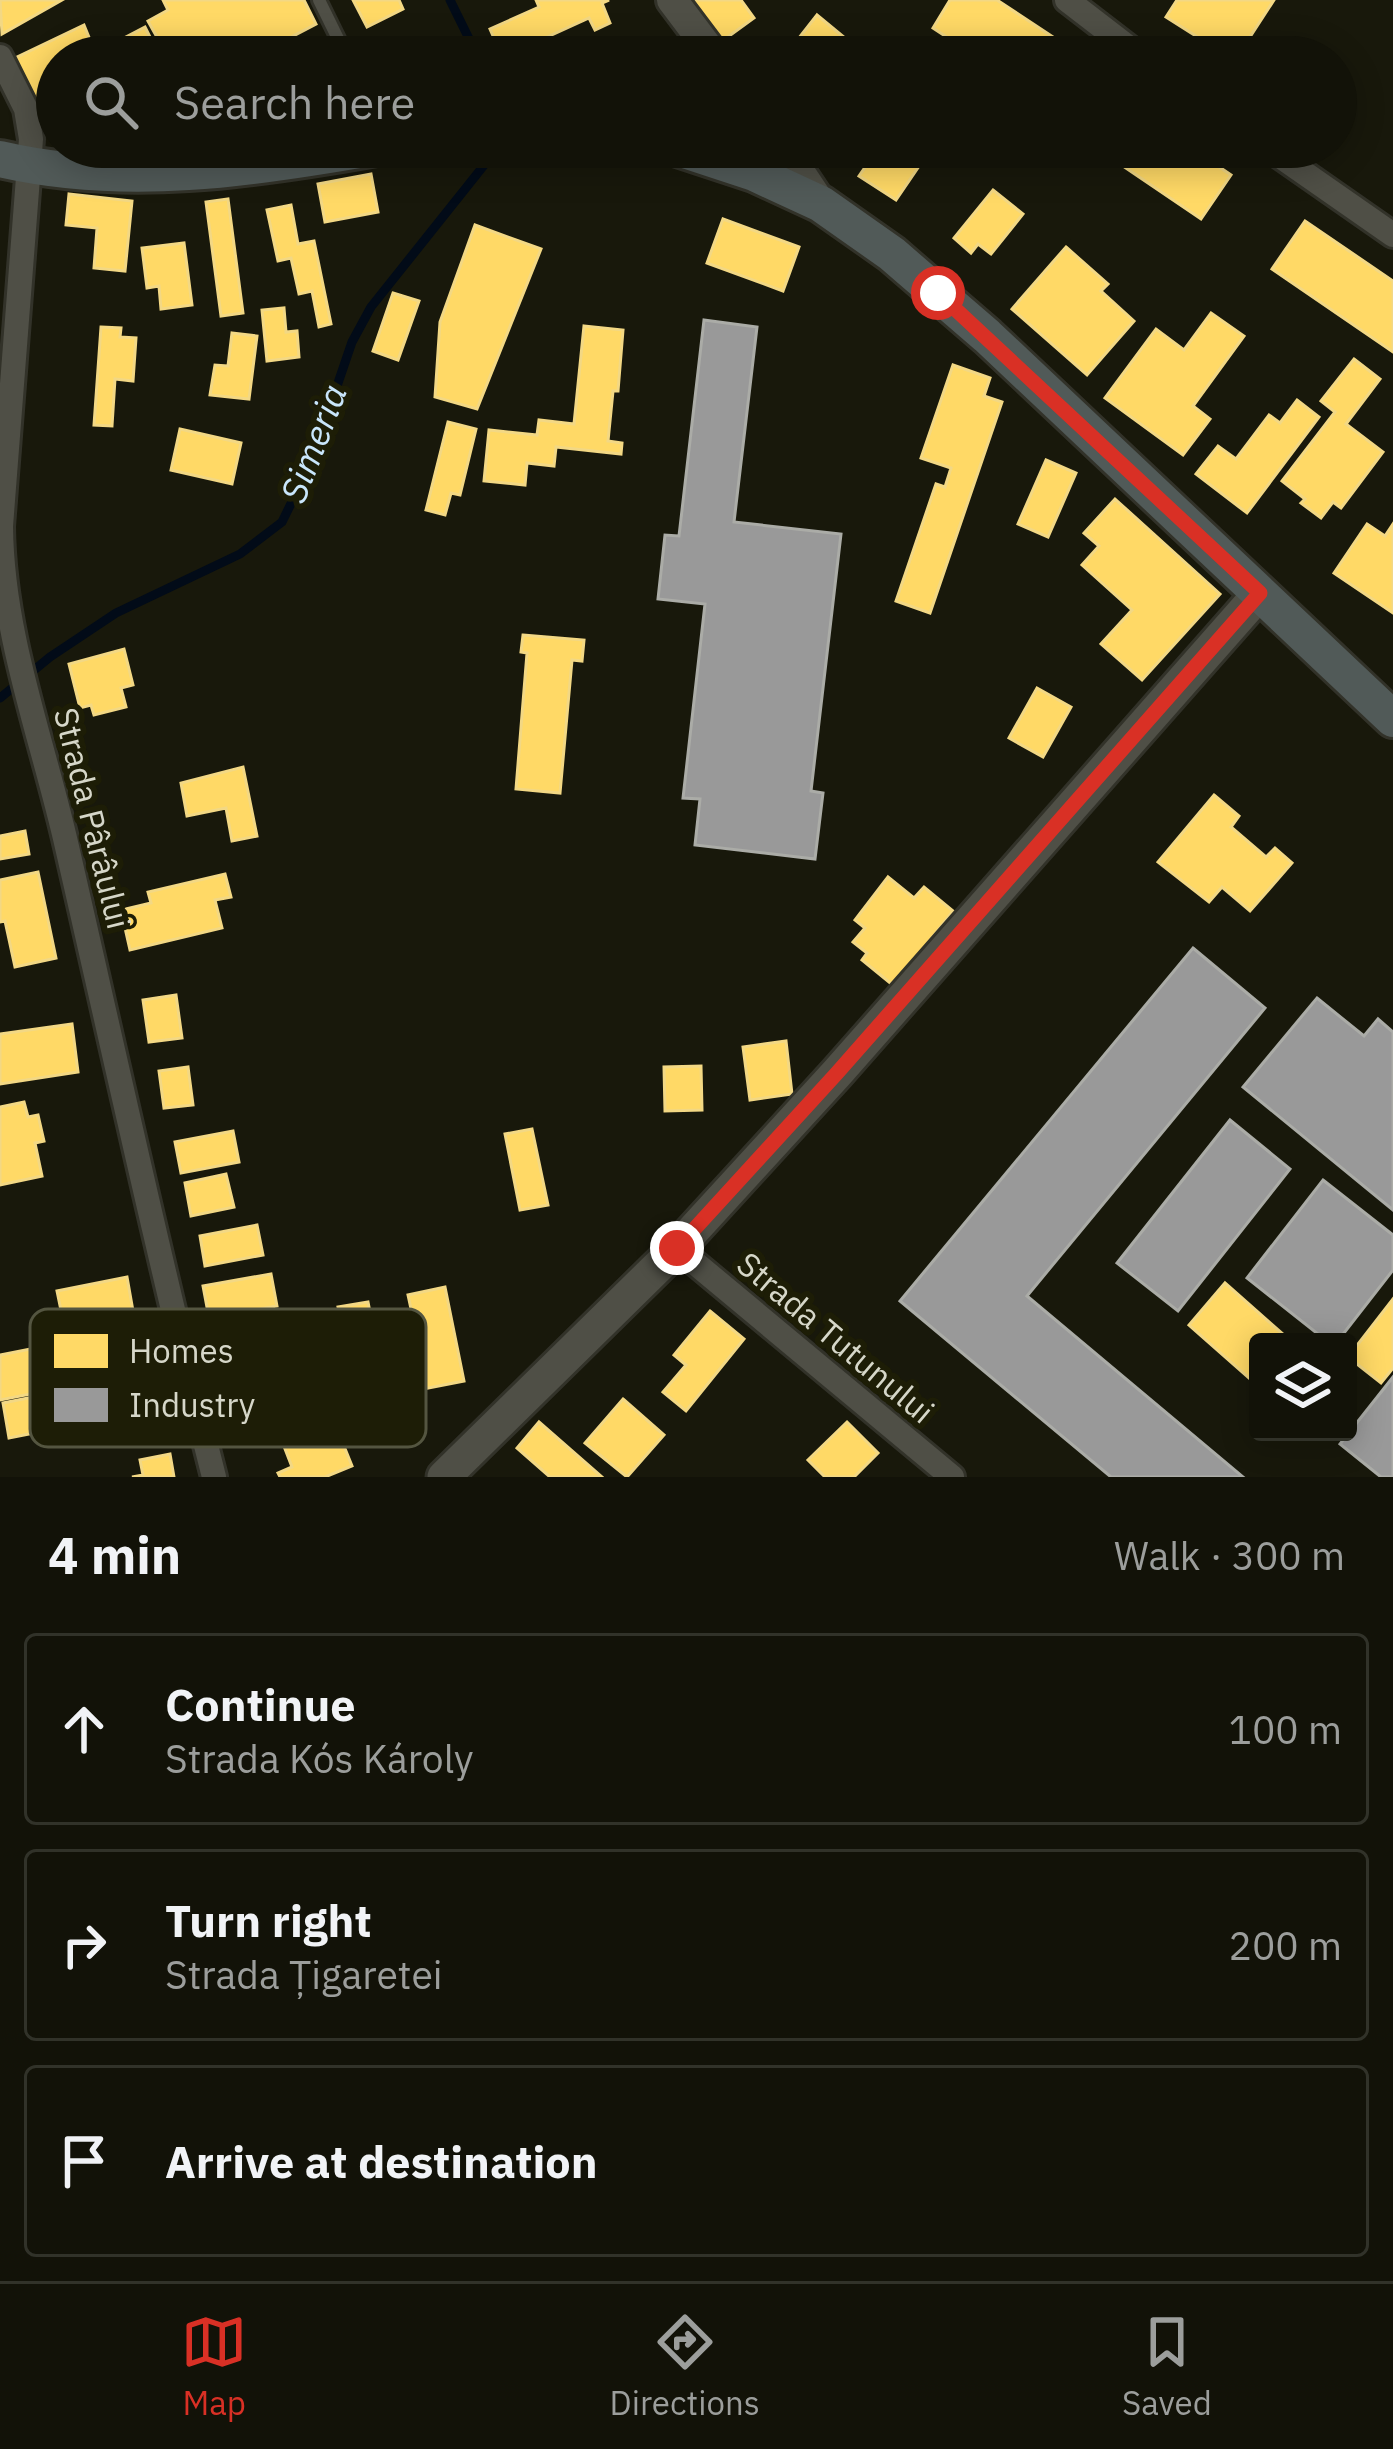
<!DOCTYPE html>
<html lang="en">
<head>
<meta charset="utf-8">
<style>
	:root { --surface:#121208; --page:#1b1b12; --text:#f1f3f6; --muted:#9c9e9c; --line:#313229; --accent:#d93025 }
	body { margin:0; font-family:"IBM Plex Sans",sans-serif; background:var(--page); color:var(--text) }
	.controls { position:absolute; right:36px; bottom:36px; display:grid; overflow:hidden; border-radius:12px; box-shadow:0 6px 30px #0003 }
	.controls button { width:108px; height:108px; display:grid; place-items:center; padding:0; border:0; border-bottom:3px solid var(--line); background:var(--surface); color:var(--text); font:60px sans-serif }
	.stop { position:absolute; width:36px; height:36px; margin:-27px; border:9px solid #d93025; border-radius:50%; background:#fff }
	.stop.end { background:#d93025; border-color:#fff; box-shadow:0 3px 12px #0008 }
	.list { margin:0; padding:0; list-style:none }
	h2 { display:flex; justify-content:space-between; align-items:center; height:156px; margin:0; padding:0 48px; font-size:51px }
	h2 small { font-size:39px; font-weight:400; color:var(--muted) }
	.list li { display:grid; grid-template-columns:78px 1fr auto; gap:36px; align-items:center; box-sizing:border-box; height:192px; margin:0 24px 24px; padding:0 24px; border:3px solid var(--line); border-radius:12px }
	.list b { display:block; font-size:45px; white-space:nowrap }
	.list p { margin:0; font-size:39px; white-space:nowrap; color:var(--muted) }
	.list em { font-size:39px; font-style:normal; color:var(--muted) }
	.icon { flex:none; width:66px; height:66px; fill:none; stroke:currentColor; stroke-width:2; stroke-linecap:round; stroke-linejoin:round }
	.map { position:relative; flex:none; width:1393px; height:1477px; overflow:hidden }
	.search { position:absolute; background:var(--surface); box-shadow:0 6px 30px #0003; left:36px; right:36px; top:36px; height:132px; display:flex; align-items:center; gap:30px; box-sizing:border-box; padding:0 42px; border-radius:66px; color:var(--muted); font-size:45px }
	.sheet { height:804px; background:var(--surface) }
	nav { display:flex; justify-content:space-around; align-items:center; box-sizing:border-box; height:168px; border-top:3px solid var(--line); background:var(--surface); font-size:33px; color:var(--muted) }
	nav a { display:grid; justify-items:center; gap:6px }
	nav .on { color:var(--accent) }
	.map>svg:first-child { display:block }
	.homes { fill:#ffd966; stroke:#f3d884; stroke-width:3 }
	.industry { fill:#999; stroke:#abaca7; stroke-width:3 }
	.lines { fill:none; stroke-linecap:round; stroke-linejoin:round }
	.stream { stroke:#020b18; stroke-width:9 }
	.service-casing { stroke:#323229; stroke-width:18 }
	.minor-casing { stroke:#323229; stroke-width:30 }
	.tertiary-casing { stroke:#323229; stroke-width:36 }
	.secondary-casing { stroke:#323229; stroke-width:39 }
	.primary-casing { stroke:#323229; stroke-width:42 }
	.service { stroke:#4f4f46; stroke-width:12 }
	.minor { stroke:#4f4f46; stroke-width:24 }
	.tertiary { stroke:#4f4f46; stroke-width:30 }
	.secondary { stroke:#4f4f46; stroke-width:33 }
	.primary { stroke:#515a58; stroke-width:36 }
	.route { stroke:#d93025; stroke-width:15 }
	.labels { text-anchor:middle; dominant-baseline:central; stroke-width:12; stroke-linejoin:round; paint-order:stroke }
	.street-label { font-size:33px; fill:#d6d7c9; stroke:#1d1d06 }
	.water-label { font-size:36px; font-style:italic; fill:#c9e6fb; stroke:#1d1d06 }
	.key { fill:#1d1d06; stroke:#545540; stroke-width:3 }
	.key-label { font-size:33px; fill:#d6d7c9 }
</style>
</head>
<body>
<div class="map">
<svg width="1393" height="1477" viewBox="0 0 1393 1477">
	<rect width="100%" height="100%" fill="#18180b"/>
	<g class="homes">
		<polygon points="0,0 62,0 2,34"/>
		<polygon points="163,0 304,0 316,24 253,57 168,57 148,21 168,10"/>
		<polygon points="353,0 399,0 403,9 367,27"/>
		<polygon points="536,0 609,0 602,3 610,23 595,30 589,18 543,39 551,57 516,57 509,40 497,45 490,29 539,7"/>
		<polygon points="691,0 741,0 754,18 721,42"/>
		<polygon points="950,0 997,0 1065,45 1057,57 977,57 933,28"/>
		<polygon points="1177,0 1274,0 1237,57 1229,57 1166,17"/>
		<polygon points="817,15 868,57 784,57"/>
		<polygon points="84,25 97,57 57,57 57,102 35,111 13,59"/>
		<polygon points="145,27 160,57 109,57 105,48"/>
		<polygon points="879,147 913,147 926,156 896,200 859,176"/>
		<polygon points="1135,147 1190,147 1231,175 1201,219 1123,166"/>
		<polygon points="371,174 378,212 325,222 318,184"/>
		<polygon points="993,190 1023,214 991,254 978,244 971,253 954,238"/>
		<polygon points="69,194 132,201 125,271 94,268 97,228 66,225"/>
		<polygon points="228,199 243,313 221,316 206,202"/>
		<polygon points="291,205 298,244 314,241 331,324 319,327 312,291 299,294 291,258 278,261 267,210"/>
		<polygon points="723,219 799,247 783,291 707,263"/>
		<polygon points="1305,221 1393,281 1393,352 1272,269"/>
		<polygon points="475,225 541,249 477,409 435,397 440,322"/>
		<polygon points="184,243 192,305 161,309 159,286 147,288 142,248"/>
		<polygon points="1066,247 1108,284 1101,291 1134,321 1087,375 1012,309"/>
		<polygon points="393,293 419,301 398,360 373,351"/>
		<polygon points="284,308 286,332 297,331 299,357 267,361 262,310"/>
		<polygon points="1211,313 1244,336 1193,406 1210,419 1183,455 1105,398 1156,329 1184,350"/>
		<polygon points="584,326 623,330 618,391 613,391 608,441 622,443 621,454 556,447 554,466 527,463 525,485 484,481 489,430 537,435 539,420 574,424"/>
		<polygon points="101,327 121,328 120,337 136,338 133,381 115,379 112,426 94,425"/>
		<polygon points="232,333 257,336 249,399 210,395 215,365 228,366"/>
		<polygon points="1354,359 1380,379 1346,424 1383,452 1341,508 1333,502 1321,518 1301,503 1305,499 1282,481 1335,412 1321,401"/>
		<polygon points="953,365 990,378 984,396 1002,402 930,613 896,601 936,484 945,487 951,468 921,458"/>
		<polygon points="1297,400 1319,417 1247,513 1196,474 1218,446 1236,459 1269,415 1280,423"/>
		<polygon points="448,422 476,429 460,495 451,493 445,515 426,510"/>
		<polygon points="180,429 241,443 232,484 171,470"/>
		<polygon points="1046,460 1076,473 1048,537 1018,524"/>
		<polygon points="1115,499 1220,594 1142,680 1101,644 1132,610 1082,565 1099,546 1084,533"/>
		<polygon points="1367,524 1385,536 1393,524 1393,613 1334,573"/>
		<polygon points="523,635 584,640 582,661 572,660 560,793 516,789 527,653 521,652"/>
		<polygon points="124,649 133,685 121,688 126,707 94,715 91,705 80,708 69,664"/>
		<polygon points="1037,688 1071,707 1043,757 1009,738"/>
		<polygon points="243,767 257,836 232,841 226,808 187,816 181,783"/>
		<polygon points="1214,795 1239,816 1231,827 1266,857 1275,848 1292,863 1250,911 1222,887 1209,902 1158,862"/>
		<polygon points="25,831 29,854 0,859 0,836"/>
		<polygon points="38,872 56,958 15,967 5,921 0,922 0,880"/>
		<polygon points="225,874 231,897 215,900 222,928 130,950 121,910 151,903 148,892"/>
		<polygon points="888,877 914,898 924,887 953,911 894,986 862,960 867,953 853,942 865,928 855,920"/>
		<polygon points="176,995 182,1038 149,1042 143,1000"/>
		<polygon points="72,1024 78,1072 0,1084 0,1034"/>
		<polygon points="786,1041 792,1094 750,1100 743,1047"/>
		<polygon points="701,1066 702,1110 665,1111 664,1067"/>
		<polygon points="188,1067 193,1105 164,1108 159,1071"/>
		<polygon points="24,1102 28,1117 38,1115 44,1141 35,1143 42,1176 0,1185 0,1107"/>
		<polygon points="532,1129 548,1205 520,1210 505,1134"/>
		<polygon points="233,1131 239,1162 181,1173 175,1142"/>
		<polygon points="226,1174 234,1207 191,1216 185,1183"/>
		<polygon points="257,1225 263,1255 205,1266 200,1236"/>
		<polygon points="271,1274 277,1306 209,1318 203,1286"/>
		<polygon points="127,1277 133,1311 64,1325 57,1291"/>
		<polygon points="1225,1283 1292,1342 1258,1342 1258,1386 1189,1325"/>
		<polygon points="445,1287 464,1381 413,1391 406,1354 420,1351 408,1295"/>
		<polygon points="1393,1299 1393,1368 1381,1383 1348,1357"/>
		<polygon points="368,1302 392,1422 362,1429 338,1307"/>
		<polygon points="710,1311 744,1339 686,1411 663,1392 686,1365 674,1355"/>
		<polygon points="66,1342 70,1357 142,1342 147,1371 0,1400 0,1355"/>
		<polygon points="43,1395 49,1430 9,1438 3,1403"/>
		<polygon points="623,1399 664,1435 627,1477 585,1443"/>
		<polygon points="327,1404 352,1466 325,1477 280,1477 278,1473 292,1467 282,1441 314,1428 308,1413"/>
		<polygon points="539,1422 602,1477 550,1477 517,1448"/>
		<polygon points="847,1422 878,1453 854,1477 825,1477 808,1460"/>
		<polygon points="170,1454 174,1477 132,1477 143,1475 140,1460"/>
	</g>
	<g class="industry">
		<polygon points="704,320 757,327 734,522 841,534 811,791 823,793 815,859 695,845 700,799 683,798 705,604 658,599 665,535 679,536"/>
		<polygon points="1193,948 1265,1008 1027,1296 1243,1477 1111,1477 900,1301"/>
		<polygon points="1317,998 1364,1036 1378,1019 1393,1032 1393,1210 1243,1087"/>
		<polygon points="1230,1120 1290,1169 1178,1311 1117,1263"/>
		<polygon points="1323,1180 1393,1235 1393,1270 1337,1342 1328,1342 1247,1278"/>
		<polygon points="1393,1377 1393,1477 1381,1477 1340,1444"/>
	</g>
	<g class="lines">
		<g class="stream">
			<polyline points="450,0 478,57"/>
			<polyline points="0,698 50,657 116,613 240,554 282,522 310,465 352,342 371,307 485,164 486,147"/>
		</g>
		<g class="service-casing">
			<polyline id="service" points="319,0 347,57"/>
		</g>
		<g class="minor-casing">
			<g id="minor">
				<polyline points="1067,0 1141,57"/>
				<path d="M0 57 26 109 31 139 1 526C2 636 43 740 67 847 115 1057 161 1268 214 1477"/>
				<polyline points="1267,147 1393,235"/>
				<polyline points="677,1248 952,1477"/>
			</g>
		</g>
		<g class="tertiary-casing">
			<g id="tertiary">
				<polyline points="672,0 715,57"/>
				<polyline points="783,147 821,204"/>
			</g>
		</g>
		<g class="secondary-casing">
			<polyline id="secondary" points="444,1477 677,1248 837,1073 1260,593"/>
		</g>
		<g class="primary-casing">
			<g id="primary">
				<polyline points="675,147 754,173 821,204 892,254 987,336 1393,719"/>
				<path d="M0 159C125 188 252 169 376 147"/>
			</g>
		</g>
		<use href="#service" class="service"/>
		<use href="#minor" class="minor"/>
		<use href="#tertiary" class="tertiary"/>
		<use href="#secondary" class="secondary"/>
		<use href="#primary" class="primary"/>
	</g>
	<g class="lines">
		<polyline class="route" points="677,1248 837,1073 1260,593 938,293"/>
	</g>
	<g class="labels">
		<g class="street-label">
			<text transform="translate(93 818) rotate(76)">Strada Pârâului</text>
			<text transform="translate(836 1337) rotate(40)">Strada Tutunului</text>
		</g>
		<g class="water-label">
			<text transform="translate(313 443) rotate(-69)">Simeria</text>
		</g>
	</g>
	<rect x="30" y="1309" width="396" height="138" rx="18" class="key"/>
	<rect x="54" y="1334" width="54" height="34" fill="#ffd966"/>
	<rect x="54" y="1388" width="54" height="34" fill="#999"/>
	<g class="key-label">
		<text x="129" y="1363">Homes</text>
		<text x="129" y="1417">Industry</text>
	</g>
</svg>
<div class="controls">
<button><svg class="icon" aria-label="layers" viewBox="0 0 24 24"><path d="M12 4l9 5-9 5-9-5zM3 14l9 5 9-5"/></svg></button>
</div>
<div class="stop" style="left:938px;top:293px"></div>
<div class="stop end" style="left:677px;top:1248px"></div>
<div class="search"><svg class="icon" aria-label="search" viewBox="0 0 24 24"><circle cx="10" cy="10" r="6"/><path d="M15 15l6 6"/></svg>Search here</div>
</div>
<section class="sheet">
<h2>4 min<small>Walk · 300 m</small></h2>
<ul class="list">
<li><svg class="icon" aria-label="ahead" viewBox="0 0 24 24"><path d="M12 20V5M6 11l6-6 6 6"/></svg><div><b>Continue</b><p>Strada Kós Károly</p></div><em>100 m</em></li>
<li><svg class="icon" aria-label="right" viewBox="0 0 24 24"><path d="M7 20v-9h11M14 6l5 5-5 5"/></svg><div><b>Turn right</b><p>Strada Țigaretei</p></div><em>200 m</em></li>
<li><svg class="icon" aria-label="arrive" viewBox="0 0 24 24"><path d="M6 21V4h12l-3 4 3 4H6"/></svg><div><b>Arrive at destination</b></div></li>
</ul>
</section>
<nav>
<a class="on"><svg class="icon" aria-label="map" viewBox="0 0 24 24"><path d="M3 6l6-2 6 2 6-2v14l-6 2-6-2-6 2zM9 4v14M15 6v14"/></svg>Map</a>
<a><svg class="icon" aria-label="directions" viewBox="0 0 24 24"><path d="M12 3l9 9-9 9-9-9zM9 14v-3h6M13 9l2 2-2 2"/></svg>Directions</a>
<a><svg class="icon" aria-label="saved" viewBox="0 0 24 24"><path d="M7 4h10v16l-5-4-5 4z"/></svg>Saved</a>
</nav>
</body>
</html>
